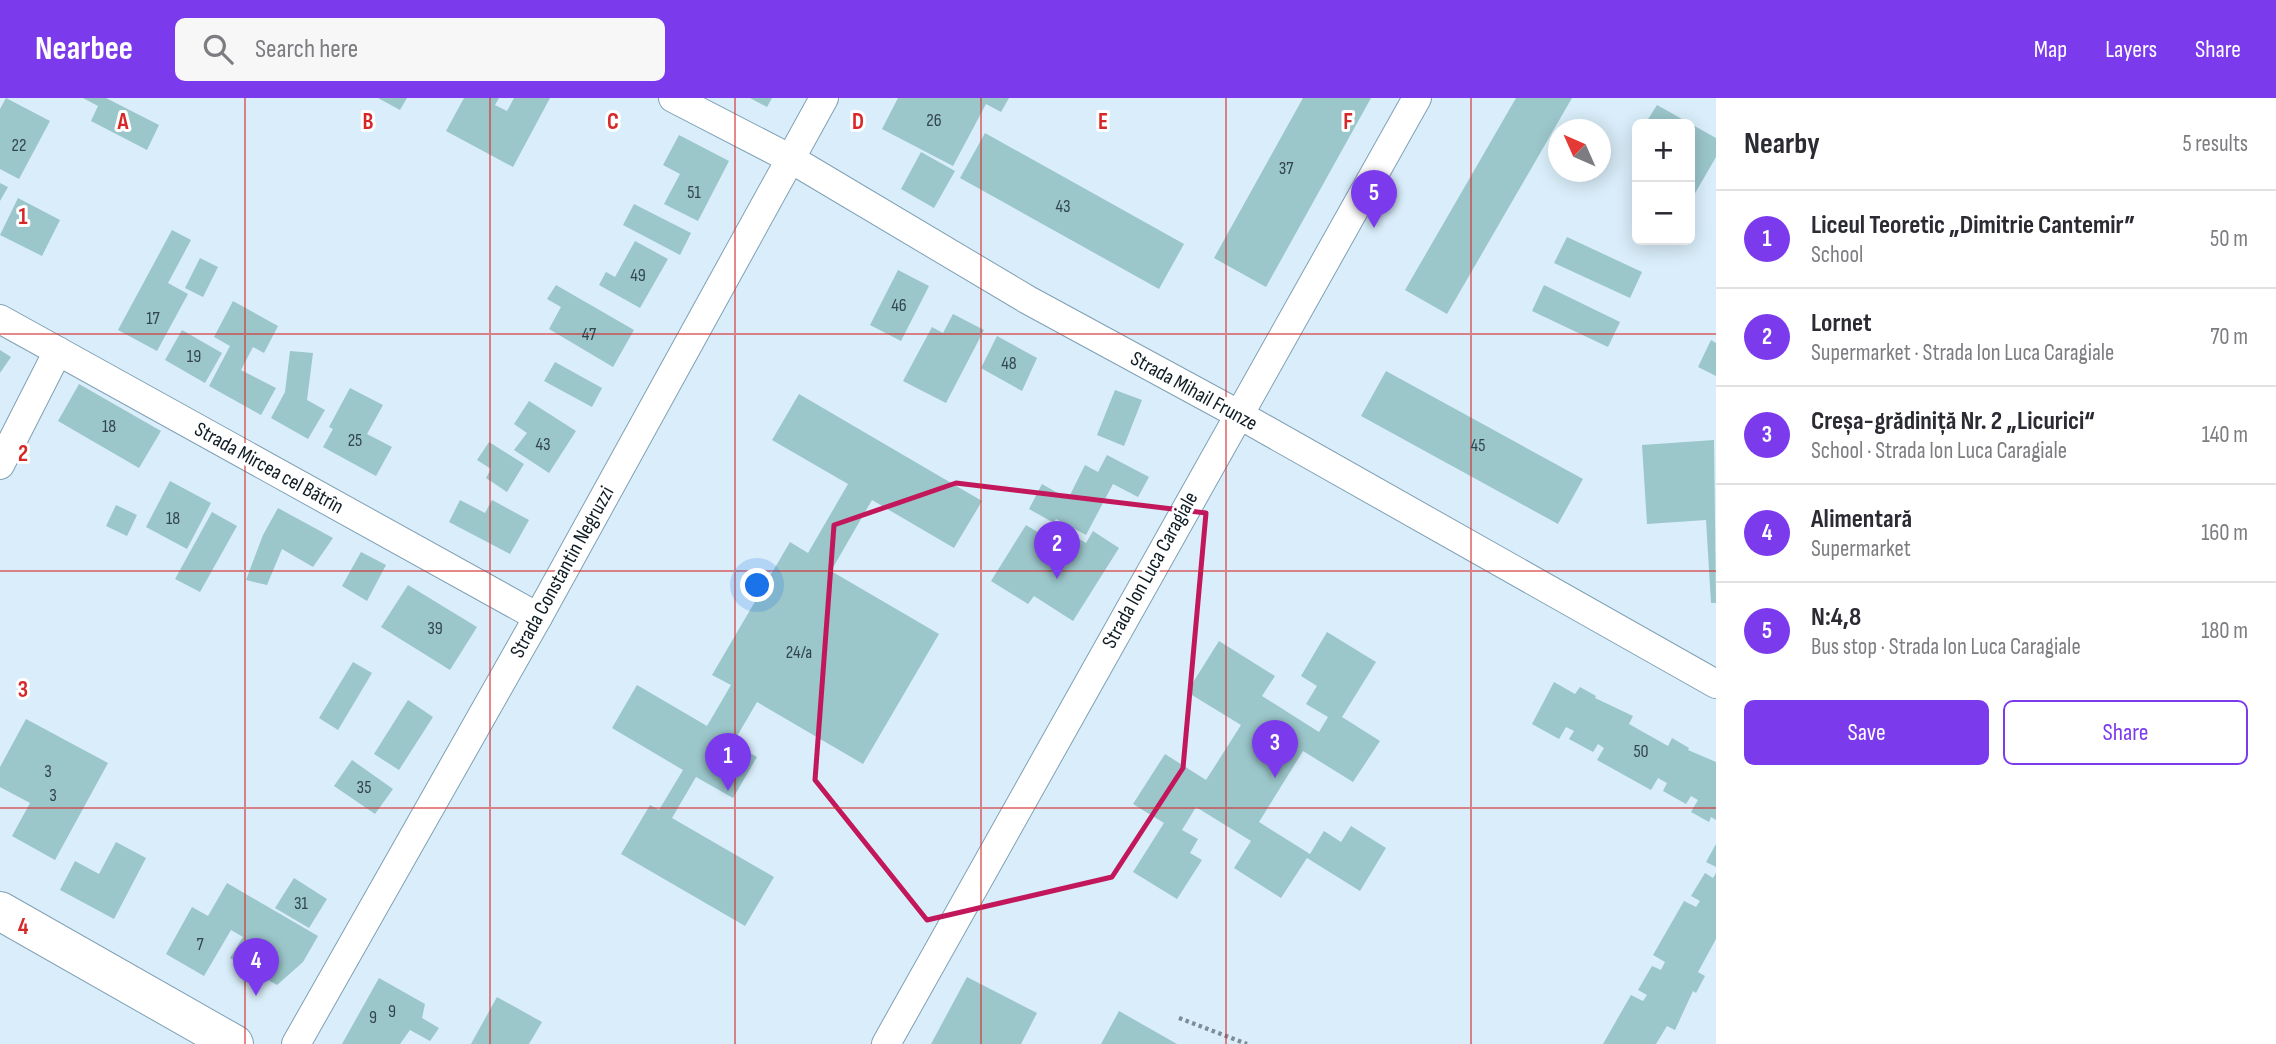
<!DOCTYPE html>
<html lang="en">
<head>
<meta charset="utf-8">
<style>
	:root { --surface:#fff; --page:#f7f7f7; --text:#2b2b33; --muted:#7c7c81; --line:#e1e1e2; --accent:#7c3aed }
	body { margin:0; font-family:"Sofia Sans Condensed",sans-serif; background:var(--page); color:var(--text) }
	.controls { position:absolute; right:21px; top:21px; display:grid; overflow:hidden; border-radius:10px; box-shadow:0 4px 18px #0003 }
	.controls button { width:63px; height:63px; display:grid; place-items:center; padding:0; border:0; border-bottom:2px solid var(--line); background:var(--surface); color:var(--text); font:35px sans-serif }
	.compass { position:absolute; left:1548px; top:21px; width:63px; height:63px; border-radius:50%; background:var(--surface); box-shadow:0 4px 18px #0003; rotate:315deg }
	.you { position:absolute; left:758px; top:488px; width:24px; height:24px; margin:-18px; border:5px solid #fff; border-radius:50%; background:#1a73e8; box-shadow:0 0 0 10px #1a73e833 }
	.badge { display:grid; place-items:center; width:46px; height:46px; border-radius:50%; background:var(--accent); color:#fff; font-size:23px; font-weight:700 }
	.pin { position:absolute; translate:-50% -58px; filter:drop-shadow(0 2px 4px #0008) }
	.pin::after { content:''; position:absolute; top:37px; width:24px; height:21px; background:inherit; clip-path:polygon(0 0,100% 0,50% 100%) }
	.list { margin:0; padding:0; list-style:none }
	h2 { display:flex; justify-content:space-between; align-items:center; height:91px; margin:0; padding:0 28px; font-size:30px }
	h2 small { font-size:23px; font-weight:400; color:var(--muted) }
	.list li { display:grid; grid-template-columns:46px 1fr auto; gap:21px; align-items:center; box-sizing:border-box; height:98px; padding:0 28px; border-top:2px solid var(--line) }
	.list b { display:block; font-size:26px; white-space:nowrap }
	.list p { margin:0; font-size:23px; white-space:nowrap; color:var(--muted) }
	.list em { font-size:23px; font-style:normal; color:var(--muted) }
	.actions { display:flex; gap:14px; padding:21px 28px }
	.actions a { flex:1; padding:16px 0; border:2px solid var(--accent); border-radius:10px; text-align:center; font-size:24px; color:var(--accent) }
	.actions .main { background:var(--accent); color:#fff }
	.icon { flex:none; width:38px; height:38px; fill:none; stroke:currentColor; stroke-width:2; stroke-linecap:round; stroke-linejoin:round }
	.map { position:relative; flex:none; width:1716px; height:946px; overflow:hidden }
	header { display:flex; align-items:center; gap:42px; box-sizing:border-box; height:98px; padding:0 35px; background:var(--accent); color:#fff }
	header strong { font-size:33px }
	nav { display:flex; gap:38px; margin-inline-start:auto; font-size:24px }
	.search { width:490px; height:63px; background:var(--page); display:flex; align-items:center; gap:18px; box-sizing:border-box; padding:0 24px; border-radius:10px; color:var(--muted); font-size:26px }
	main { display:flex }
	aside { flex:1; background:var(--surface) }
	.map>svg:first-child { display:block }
	.building { fill:#9bc6ca }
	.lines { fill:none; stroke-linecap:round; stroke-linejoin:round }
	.street-casing { stroke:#80a0b4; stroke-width:30 }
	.secondary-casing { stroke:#80a0b4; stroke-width:40 }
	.path { stroke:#7c8d97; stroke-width:4.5; stroke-dasharray:3.5 3.5; stroke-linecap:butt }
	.street { stroke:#fff; stroke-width:28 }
	.secondary { stroke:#fff; stroke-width:38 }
	.marked { fill:none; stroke:#c2185b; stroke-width:5; stroke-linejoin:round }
	.grid { fill:none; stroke:#d62828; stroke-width:2; stroke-opacity:0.55 }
	.labels { text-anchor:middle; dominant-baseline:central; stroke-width:6; stroke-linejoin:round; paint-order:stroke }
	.number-label { font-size:18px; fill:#32464d }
	.street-label { font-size:21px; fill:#0f1c23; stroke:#fff }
	.grid-label { font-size:23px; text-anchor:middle; font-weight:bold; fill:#d62828; stroke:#fff; stroke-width:6; stroke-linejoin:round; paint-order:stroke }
</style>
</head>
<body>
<header>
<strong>Nearbee</strong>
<div class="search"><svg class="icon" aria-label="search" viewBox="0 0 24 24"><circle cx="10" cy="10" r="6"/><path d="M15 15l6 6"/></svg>Search here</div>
<nav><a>Map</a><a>Layers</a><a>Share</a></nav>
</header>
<main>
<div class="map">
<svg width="1716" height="946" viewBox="0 0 1716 946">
	<rect width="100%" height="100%" fill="#d9eefa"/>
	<g class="building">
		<polygon points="6,0 50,23 19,81 0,71 0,11"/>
		<polygon points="83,0 106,0 159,27 147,52 91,23 98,8"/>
		<polygon points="378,0 407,0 400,12"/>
		<polygon points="464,0 499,0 495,7 507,13 514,0 550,0 513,69 446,33"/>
		<polygon points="750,0 772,0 767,9"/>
		<polygon points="898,0 1009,0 1001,14 986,6 953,68 882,31"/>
		<polygon points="1303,0 1371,0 1266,189 1214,160"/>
		<polygon points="1516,0 1572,0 1447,216 1405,192"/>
		<polygon points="1657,7 1716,40 1716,59 1694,97 1690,94 1690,26 1645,26"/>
		<polygon points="985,35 1184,146 1159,191 960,80"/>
		<polygon points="679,37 729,63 698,123 664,106 680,76 663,67"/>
		<polygon points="921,54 955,73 934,110 901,91"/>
		<polygon points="0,85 8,89 0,103"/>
		<polygon points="18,100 60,122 42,158 0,137"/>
		<polygon points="634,106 691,135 680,157 623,127"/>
		<polygon points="172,132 191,142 168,185 188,196 157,253 118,232"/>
		<polygon points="1567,139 1642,174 1630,200 1554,165"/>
		<polygon points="635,143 668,161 640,210 599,187 606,174 615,179"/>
		<polygon points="200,160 218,169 203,199 185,190"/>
		<polygon points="898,172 929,188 901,243 870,227"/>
		<polygon points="556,187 634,232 613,269 549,231 561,209 547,201"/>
		<polygon points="1544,187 1620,224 1608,249 1532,213"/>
		<polygon points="233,203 278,228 264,255 253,249 241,272 276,290 261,317 209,288 230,248 214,239"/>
		<polygon points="953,216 984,232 946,305 903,283 932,229 943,235"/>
		<polygon points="182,232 222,255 205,285 165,262"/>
		<polygon points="997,238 1037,260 1022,293 981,270"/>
		<polygon points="1711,242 1716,245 1716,278 1698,269"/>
		<polygon points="0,252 11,259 0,275"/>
		<polygon points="290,253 313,255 307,302 325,312 308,341 271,320 285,294"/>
		<polygon points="555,264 602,290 592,309 544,283"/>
		<polygon points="1386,273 1583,381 1558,426 1361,318"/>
		<polygon points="79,286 161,333 139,370 58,323"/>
		<polygon points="350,290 383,307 367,336 392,349 376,378 323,349 333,331 329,329"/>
		<polygon points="1115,292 1142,302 1124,348 1097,337"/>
		<polygon points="799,296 982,403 954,450 872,402 831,473 939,536 863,666 757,604 733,645 757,659 733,700 696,679 672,720 774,779 745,828 621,756 650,707 659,712 683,672 612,630 637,587 707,628 731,587 712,577 790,444 808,455 848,386 772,342"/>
		<polygon points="529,303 576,333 549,375 514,352 527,335 514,326"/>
		<polygon points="1714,342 1716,505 1711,505 1706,422 1647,426 1642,347"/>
		<polygon points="489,344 524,366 507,394 486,380 491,371 477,362"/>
		<polygon points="1107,357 1149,379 1138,399 1113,386 1086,437 1056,421 1054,425 1029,411 1042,386 1068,401 1085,367 1098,374"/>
		<polygon points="170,383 211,405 187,451 146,429"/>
		<polygon points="460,402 485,415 492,402 529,422 510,456 449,424"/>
		<polygon points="116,407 137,417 127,438 106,428"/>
		<polygon points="278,410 333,440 313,469 282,451 267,487 246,482 263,437"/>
		<polygon points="212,414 237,428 200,494 175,481"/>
		<polygon points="1026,427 1059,447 1067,434 1086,445 1093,433 1119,450 1073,523 1034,498 1028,506 991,483"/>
		<polygon points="361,454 386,467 367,503 342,488"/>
		<polygon points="408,487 477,529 450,572 381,529"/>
		<polygon points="1327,534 1376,564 1342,619 1380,643 1353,684 1303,653 1259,724 1310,756 1324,733 1341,744 1351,728 1386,750 1360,793 1307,760 1281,800 1234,770 1251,743 1196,709 1182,732 1198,741 1190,755 1202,762 1177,801 1133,774 1164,725 1133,706 1165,656 1206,682 1241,627 1187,594 1219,543 1275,578 1262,598 1319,634 1328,619 1306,606 1317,588 1301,578"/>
		<polygon points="353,564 372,575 338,632 319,620"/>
		<polygon points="1554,584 1575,596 1580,589 1596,598 1595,600 1633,618 1629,626 1668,648 1672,640 1689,650 1688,652 1716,664 1716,722 1711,719 1709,724 1691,714 1698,702 1691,698 1686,706 1663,693 1667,685 1658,680 1651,692 1597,662 1604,650 1598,646 1593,654 1569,641 1574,633 1566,629 1559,641 1532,626"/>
		<polygon points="408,602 433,619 399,672 374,656"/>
		<polygon points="26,621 108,665 55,762 12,738 30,705 0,689 0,669"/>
		<polygon points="352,662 393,691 375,716 334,688"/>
		<polygon points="116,744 146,760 114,821 60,792 75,763 99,776"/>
		<polygon points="1716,746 1716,769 1706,764"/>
		<polygon points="1705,775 1713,780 1716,775 1716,841 1698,874 1705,878 1696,895 1693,893 1675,932 1667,928 1656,946 1603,946 1631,897 1643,903 1647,897 1638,892 1652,868 1661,872 1665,864 1653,857 1684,803 1696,809 1700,803 1691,798"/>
		<polygon points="294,780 327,801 309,830 275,810"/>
		<polygon points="227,785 318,838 303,864 277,887 230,860 243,839 231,832 204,878 166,856 192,809 208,818"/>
		<polygon points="967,879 1037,915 1021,946 931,946"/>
		<polygon points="379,880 425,906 422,920 439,930 430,943 410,932 400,946 342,946"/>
		<polygon points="497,899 542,924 529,946 471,946"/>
		<polygon points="1119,913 1177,946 1101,946"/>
	</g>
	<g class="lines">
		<g class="street-casing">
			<g id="street">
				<polyline points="673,0 791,61 1028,202 1238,316 1716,586"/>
				<polyline points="0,221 538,519"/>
				<polyline points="0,367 58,253"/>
				<polyline points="296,946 538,519 824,0"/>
				<polyline points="886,946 1417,0"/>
			</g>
		</g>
		<g class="secondary-casing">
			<polyline id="secondary" points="0,813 234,946"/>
		</g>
		<polyline class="path" points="1179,920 1247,946"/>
		<use href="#street" class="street"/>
		<use href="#secondary" class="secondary"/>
	</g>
	<path class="marked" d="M956 385 1206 415 1183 670 1112 779 927 822 815 682 834 427Z"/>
	<path class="grid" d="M245 0V946M490 0V946M735 0V946M981 0V946M1226 0V946M1471 0V946M0 236H1716M0 473H1716M0 710H1716"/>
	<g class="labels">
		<g class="number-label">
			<text x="934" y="22">26</text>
			<text x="19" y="47">22</text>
			<text x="1286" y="70">37</text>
			<text x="694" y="94">51</text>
			<text x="1063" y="108">43</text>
			<text x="638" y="177">49</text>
			<text x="899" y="207">46</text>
			<text x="153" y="220">17</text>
			<text x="589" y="236">47</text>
			<text x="194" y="258">19</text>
			<text x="1009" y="265">48</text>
			<text x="109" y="328">18</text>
			<text x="355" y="342">25</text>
			<text x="543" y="346">43</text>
			<text x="1478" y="347">45</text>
			<text x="173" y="420">18</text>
			<text x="435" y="530">39</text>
			<text x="799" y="554">24/a</text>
			<text x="1641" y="653">50</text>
			<text x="48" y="673">3</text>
			<text x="364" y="689">35</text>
			<text x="53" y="697">3</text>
			<text x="301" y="805">31</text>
			<text x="200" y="846">7</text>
			<text x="392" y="913">9</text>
			<text x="373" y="919">9</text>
		</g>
		<g class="street-label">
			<text transform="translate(1194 293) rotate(29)">Strada Mihail Frunze</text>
			<text transform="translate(269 370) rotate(29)">Strada Mircea cel Bătrîn</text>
			<text transform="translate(1150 472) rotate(-61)">Strada Ion Luca Caragiale</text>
			<text transform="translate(562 474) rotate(-61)">Strada Constantin Negruzzi</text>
		</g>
	</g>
	<g class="grid-label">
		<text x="123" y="31">A</text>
		<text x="368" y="31">B</text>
		<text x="613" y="31">C</text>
		<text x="858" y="31">D</text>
		<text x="1103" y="31">E</text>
		<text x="1348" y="31">F</text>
		<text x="23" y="126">1</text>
		<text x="23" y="363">2</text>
		<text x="23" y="599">3</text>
		<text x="23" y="836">4</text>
	</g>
</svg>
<div class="controls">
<button>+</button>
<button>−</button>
</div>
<svg class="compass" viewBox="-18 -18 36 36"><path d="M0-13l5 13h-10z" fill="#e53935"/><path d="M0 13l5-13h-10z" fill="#7c7c81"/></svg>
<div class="you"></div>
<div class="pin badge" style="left:728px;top:693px">1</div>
<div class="pin badge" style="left:1057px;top:481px">2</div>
<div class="pin badge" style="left:1275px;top:680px">3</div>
<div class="pin badge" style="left:256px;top:898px">4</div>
<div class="pin badge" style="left:1374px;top:130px">5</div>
</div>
<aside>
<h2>Nearby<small>5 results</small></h2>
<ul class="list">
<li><span class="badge">1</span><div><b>Liceul Teoretic „Dimitrie Cantemir”</b><p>School</p></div><em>50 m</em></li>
<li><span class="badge">2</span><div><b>Lornet</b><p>Supermarket · Strada Ion Luca Caragiale</p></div><em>70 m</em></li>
<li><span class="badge">3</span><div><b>Creșa-grădiniță Nr. 2 „Licurici“</b><p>School · Strada Ion Luca Caragiale</p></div><em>140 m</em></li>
<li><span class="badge">4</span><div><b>Alimentară</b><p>Supermarket</p></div><em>160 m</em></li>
<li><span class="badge">5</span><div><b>N:4,8</b><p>Bus stop · Strada Ion Luca Caragiale</p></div><em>180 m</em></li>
</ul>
<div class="actions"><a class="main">Save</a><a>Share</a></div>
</aside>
</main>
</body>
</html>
